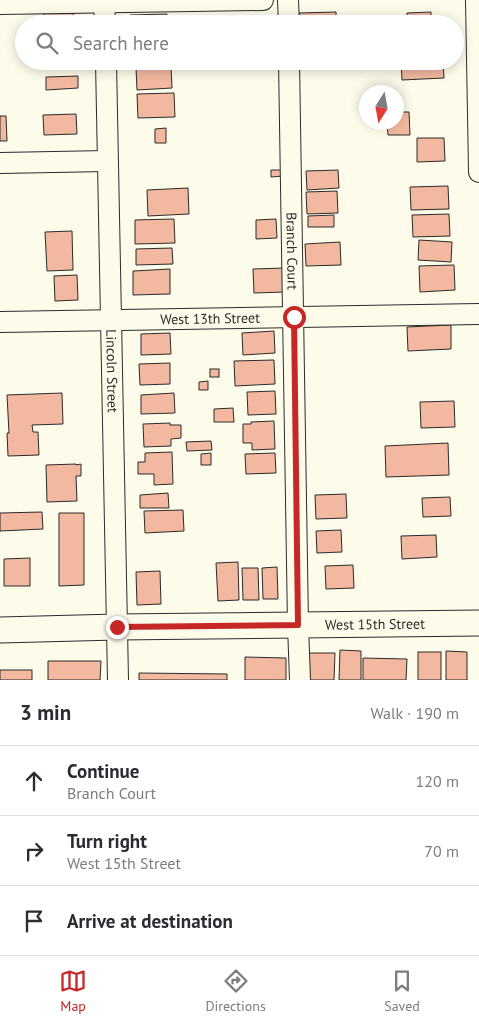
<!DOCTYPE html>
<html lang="en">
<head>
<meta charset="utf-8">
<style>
	:root { --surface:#fff; --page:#f2f2f3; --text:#2b2b33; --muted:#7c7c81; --line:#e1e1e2; --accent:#c62828 }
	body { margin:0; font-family:"PT Sans",sans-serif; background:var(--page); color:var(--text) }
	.compass { position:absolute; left:359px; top:85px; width:45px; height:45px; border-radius:50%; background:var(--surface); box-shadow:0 2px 12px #0003; rotate:191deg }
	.stop { position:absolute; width:15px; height:15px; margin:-11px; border:4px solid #c62828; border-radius:50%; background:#fff }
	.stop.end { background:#c62828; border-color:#fff; box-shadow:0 1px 5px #0008 }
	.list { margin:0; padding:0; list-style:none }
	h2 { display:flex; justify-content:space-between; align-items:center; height:65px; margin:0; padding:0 20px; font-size:21px }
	h2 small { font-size:16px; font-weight:400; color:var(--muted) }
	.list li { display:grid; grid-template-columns:32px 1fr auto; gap:15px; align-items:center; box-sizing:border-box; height:70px; padding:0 20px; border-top:1px solid var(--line) }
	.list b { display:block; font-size:19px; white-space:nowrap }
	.list p { margin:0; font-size:16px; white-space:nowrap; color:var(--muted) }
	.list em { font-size:16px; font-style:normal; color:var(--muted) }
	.icon { flex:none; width:28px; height:28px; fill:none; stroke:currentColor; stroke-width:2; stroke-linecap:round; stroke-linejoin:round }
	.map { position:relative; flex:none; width:479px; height:680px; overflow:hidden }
	.search { position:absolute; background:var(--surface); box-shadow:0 2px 12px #0003; left:15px; right:15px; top:15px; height:55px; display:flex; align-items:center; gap:12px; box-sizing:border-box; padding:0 18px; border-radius:28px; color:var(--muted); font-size:19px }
	.sheet { height:275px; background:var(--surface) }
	nav { display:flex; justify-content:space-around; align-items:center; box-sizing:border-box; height:70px; border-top:1px solid var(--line); background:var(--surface); font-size:14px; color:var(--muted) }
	nav a { display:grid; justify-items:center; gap:2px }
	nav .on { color:var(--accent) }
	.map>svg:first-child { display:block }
	.building { fill:#f2b8a0; stroke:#2b2b2b }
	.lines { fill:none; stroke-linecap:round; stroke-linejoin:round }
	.minor-casing { stroke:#2b2b2b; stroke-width:22 }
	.major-casing { stroke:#2b2b2b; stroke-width:27 }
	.minor { stroke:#fdfbea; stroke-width:20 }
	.major { stroke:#fdfbea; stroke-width:25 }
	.route { stroke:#c62828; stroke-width:6 }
	.labels { text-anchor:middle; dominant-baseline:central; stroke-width:4; stroke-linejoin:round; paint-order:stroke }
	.street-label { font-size:14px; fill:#2b2b2b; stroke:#fdfbea }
</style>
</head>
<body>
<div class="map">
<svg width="479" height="680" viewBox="0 0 479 680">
	<rect width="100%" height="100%" fill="#fdfbea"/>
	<g class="building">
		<polygon points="44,12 73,12 74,24 44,24"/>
		<polygon points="336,12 336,24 299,24 299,13"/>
		<polygon points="431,12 431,24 407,24 407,13"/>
		<polygon points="167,14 168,24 131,24 130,15"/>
		<polygon points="143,61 174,61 174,65 143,66"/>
		<polygon points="300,61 338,61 338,63 301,64"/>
		<polygon points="401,61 443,61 444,78 402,80"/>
		<polygon points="171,67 172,88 137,90 136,68"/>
		<polygon points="78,76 78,88 46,90 46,77"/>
		<polygon points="174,93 175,117 138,118 137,94"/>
		<polygon points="396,112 409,112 410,135 388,135 387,122 396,122"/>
		<polygon points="76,114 77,134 44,135 43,115"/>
		<polygon points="0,116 6,116 7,141 0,141"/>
		<polygon points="166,128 166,143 155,143 155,129"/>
		<polygon points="417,138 444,138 445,161 417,162"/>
		<polygon points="271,170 282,170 283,176 271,177"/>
		<polygon points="338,170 339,188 307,190 306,171"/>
		<polygon points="448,186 449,209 411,210 410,187"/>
		<polygon points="188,188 189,214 148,216 147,190"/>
		<polygon points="337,191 338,213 307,214 306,192"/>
		<polygon points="449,214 450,236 413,237 412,215"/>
		<polygon points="334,215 334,227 308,227 308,216"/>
		<polygon points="174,219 175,243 135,244 135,220"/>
		<polygon points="276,219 277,238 256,239 256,220"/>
		<polygon points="72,231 73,270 47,271 45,232"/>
		<polygon points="419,240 452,242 451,262 418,260"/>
		<polygon points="340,242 341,265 306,266 305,244"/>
		<polygon points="172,248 173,264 136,265 136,249"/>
		<polygon points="454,265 455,290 420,292 419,266"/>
		<polygon points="284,268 285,292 254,293 253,269"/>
		<polygon points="170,269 170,294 133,295 133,271"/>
		<polygon points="77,275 78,300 55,301 54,276"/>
		<polygon points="451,325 451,349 408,351 407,327"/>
		<polygon points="274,331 275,353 243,355 242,333"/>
		<polygon points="170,333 171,354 141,355 141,334"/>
		<polygon points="274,360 275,384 235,386 234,361"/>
		<polygon points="170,363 170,384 140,385 139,364"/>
		<rect x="210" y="369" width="9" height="8"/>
		<polygon points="208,381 208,390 199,390 199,382"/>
		<polygon points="275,391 276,414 248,415 247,392"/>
		<polygon points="62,393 63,424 32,425 33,432 38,432 39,455 8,456 7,433 9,433 7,395"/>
		<polygon points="174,393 175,413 141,414 141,395"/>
		<polygon points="454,401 455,427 421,428 420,402"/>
		<polygon points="233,408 234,422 214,422 214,409"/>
		<polygon points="274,421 275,449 252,450 252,443 243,443 243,424 251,424 251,422"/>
		<polygon points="170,423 170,425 181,425 181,438 171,439 171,446 144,447 143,424"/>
		<polygon points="211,441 212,450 187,451 186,442"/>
		<polygon points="448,443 449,475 386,477 385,446"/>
		<polygon points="172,452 173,484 154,485 154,474 138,474 138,462 145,462 145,453"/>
		<polygon points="211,453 211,465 201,465 201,454"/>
		<polygon points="275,453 276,473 246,474 245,454"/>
		<polygon points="76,464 76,465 81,464 81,476 76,476 77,501 47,502 46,465"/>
		<polygon points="168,493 169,508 140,508 140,495"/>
		<polygon points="346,494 347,518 316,519 315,495"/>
		<polygon points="450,497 451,516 423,517 422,498"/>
		<polygon points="183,510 184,531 145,533 144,511"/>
		<polygon points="42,512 43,529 0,531 0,513"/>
		<polygon points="59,513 84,513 84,585 59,586"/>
		<polygon points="341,530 342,552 317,553 316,531"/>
		<polygon points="436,535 437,557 402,559 401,536"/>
		<polygon points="30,558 30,586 4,586 4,559"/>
		<polygon points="238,562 239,600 218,601 216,563"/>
		<polygon points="353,565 354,588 326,589 325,566"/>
		<polygon points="277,567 278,599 263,599 262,568"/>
		<polygon points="242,568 258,568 259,600 243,600"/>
		<polygon points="160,571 161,604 137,605 136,572"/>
		<polygon points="340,650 361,651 361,680 339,680"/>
		<polygon points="446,651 467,652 467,680 446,680"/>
		<rect x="418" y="652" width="23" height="28"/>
		<polygon points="309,653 335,653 334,680 309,680"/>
		<polygon points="245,657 286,658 286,680 245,680"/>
		<polygon points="363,658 407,659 406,680 363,680"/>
		<polygon points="48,661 101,661 100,680 48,680"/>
		<rect x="0" y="670" width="32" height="10"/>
		<polygon points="139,673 227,674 227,680 139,680"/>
	</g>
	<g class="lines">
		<g class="minor-casing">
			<g id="minor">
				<polyline points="104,0 105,24"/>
				<polyline points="288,0 289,24"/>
				<polyline points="476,0 479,172"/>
				<polyline points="0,4 263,0"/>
				<path id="s1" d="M106 61 118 680"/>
				<path id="s2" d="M289 61 298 625 300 680"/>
				<polyline points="0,163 107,161"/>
				<path id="s3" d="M0 322 479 314"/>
			</g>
		</g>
		<g class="major-casing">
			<g id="major">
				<path id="s4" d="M0 630 117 627 479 623"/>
			</g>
		</g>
		<use href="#minor" class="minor"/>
		<use href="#major" class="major"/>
	</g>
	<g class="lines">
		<polyline class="route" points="117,627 298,625 294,317"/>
	</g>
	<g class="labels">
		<g class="street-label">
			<text stroke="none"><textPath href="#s2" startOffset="190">Branch Court</textPath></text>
			<text stroke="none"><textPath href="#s3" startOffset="210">West 13th Street</textPath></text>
			<text stroke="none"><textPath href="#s1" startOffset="310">Lincoln Street</textPath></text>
			<text stroke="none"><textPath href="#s4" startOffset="375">West 15th Street</textPath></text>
		</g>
	</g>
</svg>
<svg class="compass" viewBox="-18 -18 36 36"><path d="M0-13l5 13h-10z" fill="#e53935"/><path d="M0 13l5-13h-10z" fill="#7c7c81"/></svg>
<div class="stop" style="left:294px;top:317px"></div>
<div class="stop end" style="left:117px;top:627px"></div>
<div class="search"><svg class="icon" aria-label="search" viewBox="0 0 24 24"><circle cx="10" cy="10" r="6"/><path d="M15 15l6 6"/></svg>Search here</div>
</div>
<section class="sheet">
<h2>3 min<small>Walk · 190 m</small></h2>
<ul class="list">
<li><svg class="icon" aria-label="ahead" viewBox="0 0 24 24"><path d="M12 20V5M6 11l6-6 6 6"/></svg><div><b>Continue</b><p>Branch Court</p></div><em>120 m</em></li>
<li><svg class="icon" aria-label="right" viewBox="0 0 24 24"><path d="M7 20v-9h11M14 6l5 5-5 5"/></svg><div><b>Turn right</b><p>West 15th Street</p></div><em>70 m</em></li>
<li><svg class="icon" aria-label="arrive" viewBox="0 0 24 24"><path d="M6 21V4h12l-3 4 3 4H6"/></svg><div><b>Arrive at destination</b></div></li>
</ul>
</section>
<nav>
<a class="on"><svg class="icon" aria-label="map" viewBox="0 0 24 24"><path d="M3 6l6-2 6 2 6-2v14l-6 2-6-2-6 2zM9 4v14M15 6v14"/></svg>Map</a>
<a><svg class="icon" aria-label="directions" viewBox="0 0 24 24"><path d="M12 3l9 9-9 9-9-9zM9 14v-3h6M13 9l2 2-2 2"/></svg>Directions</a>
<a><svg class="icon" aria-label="saved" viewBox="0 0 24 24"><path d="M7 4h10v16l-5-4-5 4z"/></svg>Saved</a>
</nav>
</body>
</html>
